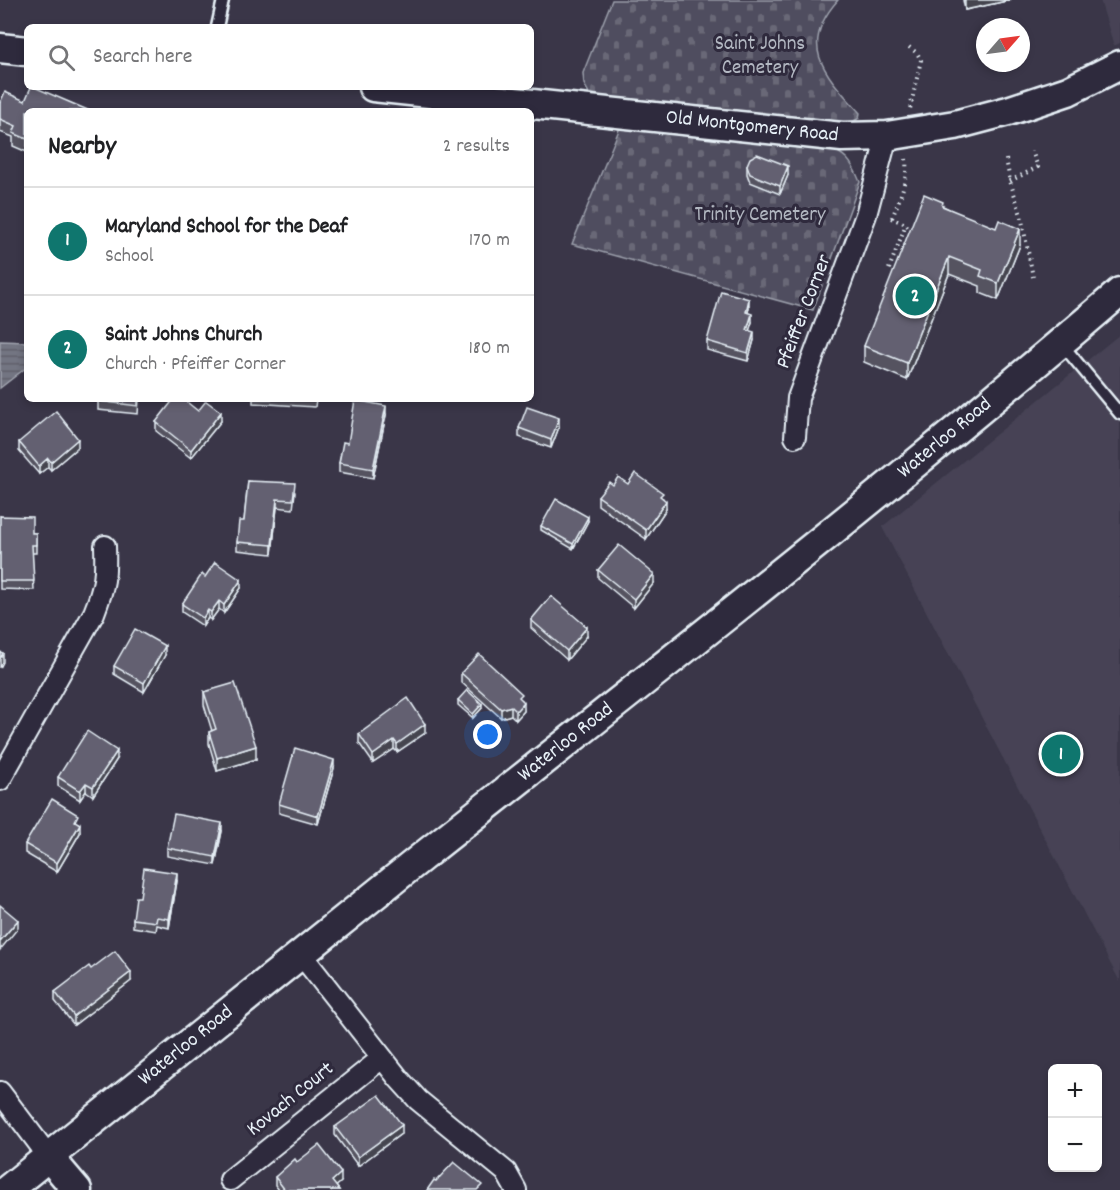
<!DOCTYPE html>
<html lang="en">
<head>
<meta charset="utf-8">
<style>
	:root { --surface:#fff; --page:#f2f2f2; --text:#202124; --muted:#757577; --line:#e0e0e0; --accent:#0f766e }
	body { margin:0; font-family:Dekko,sans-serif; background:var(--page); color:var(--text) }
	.controls { position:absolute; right:18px; bottom:18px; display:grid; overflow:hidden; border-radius:9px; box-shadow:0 3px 9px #0003 }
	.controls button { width:54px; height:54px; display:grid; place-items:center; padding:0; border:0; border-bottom:2px solid var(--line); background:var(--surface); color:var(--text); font:30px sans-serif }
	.compass { position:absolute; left:976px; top:18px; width:54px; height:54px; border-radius:50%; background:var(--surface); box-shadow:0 3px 9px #0003; rotate:62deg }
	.you { position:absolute; left:488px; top:735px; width:21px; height:21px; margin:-15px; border:4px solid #fff; border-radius:50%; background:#1a73e8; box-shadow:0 0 0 9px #1a73e833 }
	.badge { display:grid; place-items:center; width:39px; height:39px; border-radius:50%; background:var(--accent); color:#fff; font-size:20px; font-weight:700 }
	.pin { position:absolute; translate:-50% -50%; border:3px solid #fff; box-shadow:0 2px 6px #0006 }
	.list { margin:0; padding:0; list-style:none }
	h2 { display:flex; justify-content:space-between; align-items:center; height:78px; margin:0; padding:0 24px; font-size:26px }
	h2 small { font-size:20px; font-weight:400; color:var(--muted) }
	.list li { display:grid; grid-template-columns:39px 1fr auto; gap:18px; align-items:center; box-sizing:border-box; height:108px; padding:0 24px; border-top:2px solid var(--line) }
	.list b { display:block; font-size:22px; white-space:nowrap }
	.list p { margin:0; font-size:20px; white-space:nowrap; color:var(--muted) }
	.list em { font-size:20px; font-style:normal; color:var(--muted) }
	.icon { flex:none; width:33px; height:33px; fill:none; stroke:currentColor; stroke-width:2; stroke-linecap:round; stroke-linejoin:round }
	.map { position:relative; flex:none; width:1120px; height:1190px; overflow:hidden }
	.search { position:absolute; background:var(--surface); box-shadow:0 3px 9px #0003; left:24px; top:24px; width:510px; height:66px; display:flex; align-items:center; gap:15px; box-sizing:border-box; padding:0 21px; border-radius:9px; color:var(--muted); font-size:22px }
	.panel { position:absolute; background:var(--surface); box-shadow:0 3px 9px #0003; left:24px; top:108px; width:510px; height:294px; border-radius:9px }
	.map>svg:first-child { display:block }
	.built { fill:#464354 }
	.cemetery { fill:url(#cemetery-stones); stroke:#9ca0ac; stroke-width:1.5 }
	.water { fill:url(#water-rules); stroke:#a2a6b1; stroke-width:1.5 }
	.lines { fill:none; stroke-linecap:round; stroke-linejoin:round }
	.lane-casing { stroke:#e8f1f8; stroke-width:15 }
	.street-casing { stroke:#e8f1f8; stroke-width:24 }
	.secondary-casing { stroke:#e8f1f8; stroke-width:33 }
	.path { stroke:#e8f1f8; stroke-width:4; stroke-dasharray:1.5 4.5; stroke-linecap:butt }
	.lane { stroke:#2f2a3d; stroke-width:10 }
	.street { stroke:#2f2a3d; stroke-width:20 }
	.secondary { stroke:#2f2a3d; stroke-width:28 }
	.wall { fill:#555361; stroke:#e8f1f8; stroke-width:1.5 }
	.shaded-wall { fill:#45444f; stroke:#e8f1f8; stroke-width:1.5 }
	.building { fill:#636171; stroke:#e8f1f8; stroke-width:1.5 }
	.labels { text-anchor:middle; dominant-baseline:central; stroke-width:6; stroke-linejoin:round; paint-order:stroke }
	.park-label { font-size:21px; fill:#b3b8c2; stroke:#2f2a3d }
	.street-label { font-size:21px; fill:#e8f1f8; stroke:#2f2a3d }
</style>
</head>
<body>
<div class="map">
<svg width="1120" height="1190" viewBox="0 0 1120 1190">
	<defs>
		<pattern id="cemetery-stones" width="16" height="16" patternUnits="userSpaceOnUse" patternTransform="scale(1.5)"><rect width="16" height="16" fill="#504e5f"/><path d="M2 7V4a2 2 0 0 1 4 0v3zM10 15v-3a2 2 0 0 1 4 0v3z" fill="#696877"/></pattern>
		<pattern id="water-rules" width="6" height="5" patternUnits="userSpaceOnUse" patternTransform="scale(1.5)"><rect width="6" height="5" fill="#737482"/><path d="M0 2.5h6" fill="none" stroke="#5f6069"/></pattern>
	</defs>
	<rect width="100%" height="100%" fill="#3a3648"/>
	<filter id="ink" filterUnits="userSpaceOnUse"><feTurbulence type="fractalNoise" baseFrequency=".0167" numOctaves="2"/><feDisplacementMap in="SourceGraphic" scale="12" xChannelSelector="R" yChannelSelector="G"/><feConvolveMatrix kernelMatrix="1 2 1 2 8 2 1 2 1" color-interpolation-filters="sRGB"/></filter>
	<g filter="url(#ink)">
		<g class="built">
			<polygon points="1100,0 1120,0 1120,43 1114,46"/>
			<polygon points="1120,334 1120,982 882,527"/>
		</g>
		<g class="cemetery">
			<path d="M612 0H838C796 47 826 75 860 113L859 118 852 122 838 123 606 97 589 93 584 84 583 73Z"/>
			<path d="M621 125 824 146C846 154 851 160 860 182L813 310 572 244Z"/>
		</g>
		<polygon class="water" points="0,341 27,342 27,367 0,388"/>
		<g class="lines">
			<g class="lane-casing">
				<g id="lane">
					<polyline points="217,27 223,0"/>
					<polyline points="1061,343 1120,414"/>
				</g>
			</g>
			<g class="street-casing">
				<g id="street">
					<polyline points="795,437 798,398 866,215 887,136"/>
					<path d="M0 780 94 613C105 585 106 576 105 546"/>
					<polyline points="300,953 399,1079 418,1100 506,1172 516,1190"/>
					<polyline points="0,1092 49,1157"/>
					<polyline points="230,1180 382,1058"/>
				</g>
			</g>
			<g class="secondary-casing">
				<g id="secondary">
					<polyline points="0,48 27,51"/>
					<path id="s1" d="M373 87 842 137 887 136 955 125 1008 111 1068 91 1120 65"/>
					<polyline points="49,1157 77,1190"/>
					<path id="s2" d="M7 1190C146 1080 283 967 422 857 657 671 893 487 1120 292"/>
				</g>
			</g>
			<g class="path">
				<polyline points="909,47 917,53 921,60 910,109"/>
				<polyline points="1006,159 1010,181 1021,215 1033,277"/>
				<polyline points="1010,181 1038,167 1032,151"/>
				<polyline points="891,218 906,224 913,233"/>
				<path d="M892 218C900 198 908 180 906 159"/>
				<polyline points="889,269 906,224"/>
			</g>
			<use href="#lane" class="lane"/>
			<use href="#street" class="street"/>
			<use href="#secondary" class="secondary"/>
		</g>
		<g class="wall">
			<polygon points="963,0 1011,0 965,10"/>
			<polygon points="0,103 27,111 27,152 13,146 13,137 0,132"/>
			<polygon points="747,165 788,175 780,194 750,182 747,174"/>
			<polygon points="943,206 1020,245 998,300 980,293 980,286 949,274 907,380 864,362 864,346"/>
			<polygon points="749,307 748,313 752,322 749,330 754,340 748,361 707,350 707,341"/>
			<polygon points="98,399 139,399 138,414 98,410"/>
			<polygon points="253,399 316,399 315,407 253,403"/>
			<polygon points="198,411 221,421 191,458 156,431 156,422"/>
			<polygon points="386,415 373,478 339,472 339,463 348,443"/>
			<polygon points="559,427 551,448 519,437 519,428"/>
			<polygon points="19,442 78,447 51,470 48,467 39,474 19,451"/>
			<polygon points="248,481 295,492 293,509 277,507 272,554 237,550 237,542 244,521"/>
			<polygon points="628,484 663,498 666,509 646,539 598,505 598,496 613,485"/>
			<polygon points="0,516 32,533 36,533 36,553 32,553 34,590 0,589"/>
			<polygon points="588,521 573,549 541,530 541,526"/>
			<polygon points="598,570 654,583 634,608 598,578"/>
			<polygon points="205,577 241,588 224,613 219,609 211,620 208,618 203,626 182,612 182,604"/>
			<polygon points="531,620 587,636 567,660 531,628"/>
			<polygon points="165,655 144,692 114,674 114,666"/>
			<polygon points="461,673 522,700 524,711 516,720 511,715 501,718 461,682"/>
			<polygon points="204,692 256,759 217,771 209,744 209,732 212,731 204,705"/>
			<polygon points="458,700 482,708 473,718 458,705"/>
			<polygon points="425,733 397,752 394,749 373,763 359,743 359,734"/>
			<polygon points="117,759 93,796 86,791 80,800 58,786 58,777"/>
			<polygon points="334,768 318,824 279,813 279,804"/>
			<polygon points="78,823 80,833 57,872 25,853 25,844"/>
			<polygon points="222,831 215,865 167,856 167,848"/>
			<polygon points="177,881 169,928 157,925 156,931 133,927 133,919 140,897"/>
			<polygon points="91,969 131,981 74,1025 55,1001 55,992"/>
			<polygon points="335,1127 402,1133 358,1166 335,1135"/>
			<polygon points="297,1162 341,1182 336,1186 339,1190 279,1190 275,1185 275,1177"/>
		</g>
		<g class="shaded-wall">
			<polygon points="965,0 1011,0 965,10"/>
			<polygon points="788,166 788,175 780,194 780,186"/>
			<polygon points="1020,229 1020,245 998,300 998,283"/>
			<polygon points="949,257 949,274 907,380 907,363"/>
			<polygon points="749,299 749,307 746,321 746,312"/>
			<polygon points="752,314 752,322 747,338 747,330"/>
			<polygon points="754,332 754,340 748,361 748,353"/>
			<polygon points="386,406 386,415 373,478 373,469"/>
			<polygon points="221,412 221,421 191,458 191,450"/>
			<polygon points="559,418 559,427 551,448 551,440"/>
			<polygon points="78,439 78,447 51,470 51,462"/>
			<polygon points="48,458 48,467 39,474 39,466"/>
			<polygon points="277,499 277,507 272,554 272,545"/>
			<polygon points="666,501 666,509 646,539 646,530"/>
			<polygon points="588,517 588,521 573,549 573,544"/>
			<polygon points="654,574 654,583 634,608 634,599"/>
			<polygon points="241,580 241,588 224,613 224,605"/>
			<polygon points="219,601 219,609 211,620 211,612"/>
			<polygon points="208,610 208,618 203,626 203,618"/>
			<polygon points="587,627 587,636 567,660 567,651"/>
			<polygon points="165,646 165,655 144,692 144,683"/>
			<polygon points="3,653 3,662 0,668 0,659"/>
			<polygon points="524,702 524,711 516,720 516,711"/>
			<polygon points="482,704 482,708 473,718 473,714"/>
			<polygon points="511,706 511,715 501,718 501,709"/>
			<polygon points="425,724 425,733 397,752 397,744"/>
			<polygon points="394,740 394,749 373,763 373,755"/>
			<polygon points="256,746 256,759 217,771 217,758"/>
			<polygon points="117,751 117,759 93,796 93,787"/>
			<polygon points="334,760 334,768 318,824 318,816"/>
			<polygon points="86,783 86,791 80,800 80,791"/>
			<polygon points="222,823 222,831 215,865 215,857"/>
			<polygon points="80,824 80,833 57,872 57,863"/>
			<polygon points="177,873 177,881 169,928 169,919"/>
			<polygon points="18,920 18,928 0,950 0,941"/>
			<polygon points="131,972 131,981 74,1025 74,1016"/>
			<polygon points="402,1125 402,1133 358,1166 358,1157"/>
			<polygon points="341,1173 341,1182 332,1190 332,1181"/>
		</g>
		<g class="building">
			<polygon points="31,87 34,87 90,111 27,111 27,139 13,133 16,126 0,119 0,103 5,92 25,101"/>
			<polygon points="757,154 788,166 780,186 750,174 747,165 750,158"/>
			<polygon points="924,194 943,202 942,206 996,228 999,220 1020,229 998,283 980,276 982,270 949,257 907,363 864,346"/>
			<polygon points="721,291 749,299 746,312 752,314 747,330 754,332 748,353 707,341"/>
			<polygon points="98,399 138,399 138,406 98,401"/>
			<polygon points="174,399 183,399 198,411 206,401 221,412 191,450 156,422"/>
			<polygon points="355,400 386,406 373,469 339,463 343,442 348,443"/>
			<polygon points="527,407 559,418 551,440 519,428"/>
			<polygon points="56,411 78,439 51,462 48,458 39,466 19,442"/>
			<polygon points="635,473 663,493 660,496 666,501 646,530 598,496 609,482 613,485 618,477 628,484"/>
			<polygon points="248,481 295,483 293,500 277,499 272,545 237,542 239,521 244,521"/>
			<polygon points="556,499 588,517 573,544 541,526"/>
			<polygon points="0,516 32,517 32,533 36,533 36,545 32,545 34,581 0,581"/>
			<polygon points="619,545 654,574 634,599 598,570"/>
			<polygon points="215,562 241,580 224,605 219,601 211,612 208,610 203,618 182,604 202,574 205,577"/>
			<polygon points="551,596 587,627 567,651 531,620"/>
			<polygon points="135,629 165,646 144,683 114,666"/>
			<polygon points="0,652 3,653 0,659"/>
			<polygon points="479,654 522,694 519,697 524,702 516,711 511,706 501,709 461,673"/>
			<polygon points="235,683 256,746 217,758 209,732 216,729 204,692"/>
			<polygon points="467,690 482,704 473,714 458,700"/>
			<polygon points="408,698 425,724 397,744 394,740 373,755 359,734"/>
			<polygon points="87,731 117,751 93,787 86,783 80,791 58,777"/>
			<polygon points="295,748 334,760 318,816 279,804"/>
			<polygon points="52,799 78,815 75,821 80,824 57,863 25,844"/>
			<polygon points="174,814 222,823 215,857 167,848"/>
			<polygon points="144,868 177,873 169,919 157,917 156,922 133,919 136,897 140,897"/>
			<polygon points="0,905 18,920 0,941"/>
			<polygon points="115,951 131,972 74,1016 55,992 89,966 91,969"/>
			<polygon points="379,1095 402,1125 358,1157 335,1127"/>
			<polygon points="319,1145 341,1173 332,1181 339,1190 285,1190 275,1177 295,1159 297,1162"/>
			<polygon points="454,1162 482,1185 477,1190 427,1190 434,1180 436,1181"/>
		</g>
	</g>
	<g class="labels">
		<g class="park-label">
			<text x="760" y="45">Saint Johns<tspan x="760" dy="24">Cemetery</tspan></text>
			<text x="760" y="216">Trinity Cemetery</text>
		</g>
		<g class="street-label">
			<text stroke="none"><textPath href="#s1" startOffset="381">Old Montgomery Road</textPath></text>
			<text transform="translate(805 312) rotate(-69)">Pfeiffer Corner</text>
			<text stroke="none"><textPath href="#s2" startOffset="1202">Waterloo Road</textPath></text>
			<text stroke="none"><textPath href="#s2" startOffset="716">Waterloo Road</textPath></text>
			<text stroke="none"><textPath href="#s2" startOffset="230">Waterloo Road</textPath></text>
			<text transform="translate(291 1100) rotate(-39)">Kovach Court</text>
		</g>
	</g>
</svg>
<div class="controls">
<button>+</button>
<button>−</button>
</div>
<svg class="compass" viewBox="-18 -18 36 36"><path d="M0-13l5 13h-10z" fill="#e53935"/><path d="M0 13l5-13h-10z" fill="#757577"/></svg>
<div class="you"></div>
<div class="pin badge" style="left:1061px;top:754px">1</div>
<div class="pin badge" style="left:915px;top:296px">2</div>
<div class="search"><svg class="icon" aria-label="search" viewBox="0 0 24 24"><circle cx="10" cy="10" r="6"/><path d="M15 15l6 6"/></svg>Search here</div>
<section class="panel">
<h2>Nearby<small>2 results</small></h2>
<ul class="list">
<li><span class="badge">1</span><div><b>Maryland School for the Deaf</b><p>School</p></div><em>170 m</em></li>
<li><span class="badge">2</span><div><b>Saint Johns Church</b><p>Church · Pfeiffer Corner</p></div><em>180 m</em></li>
</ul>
</section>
</div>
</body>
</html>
